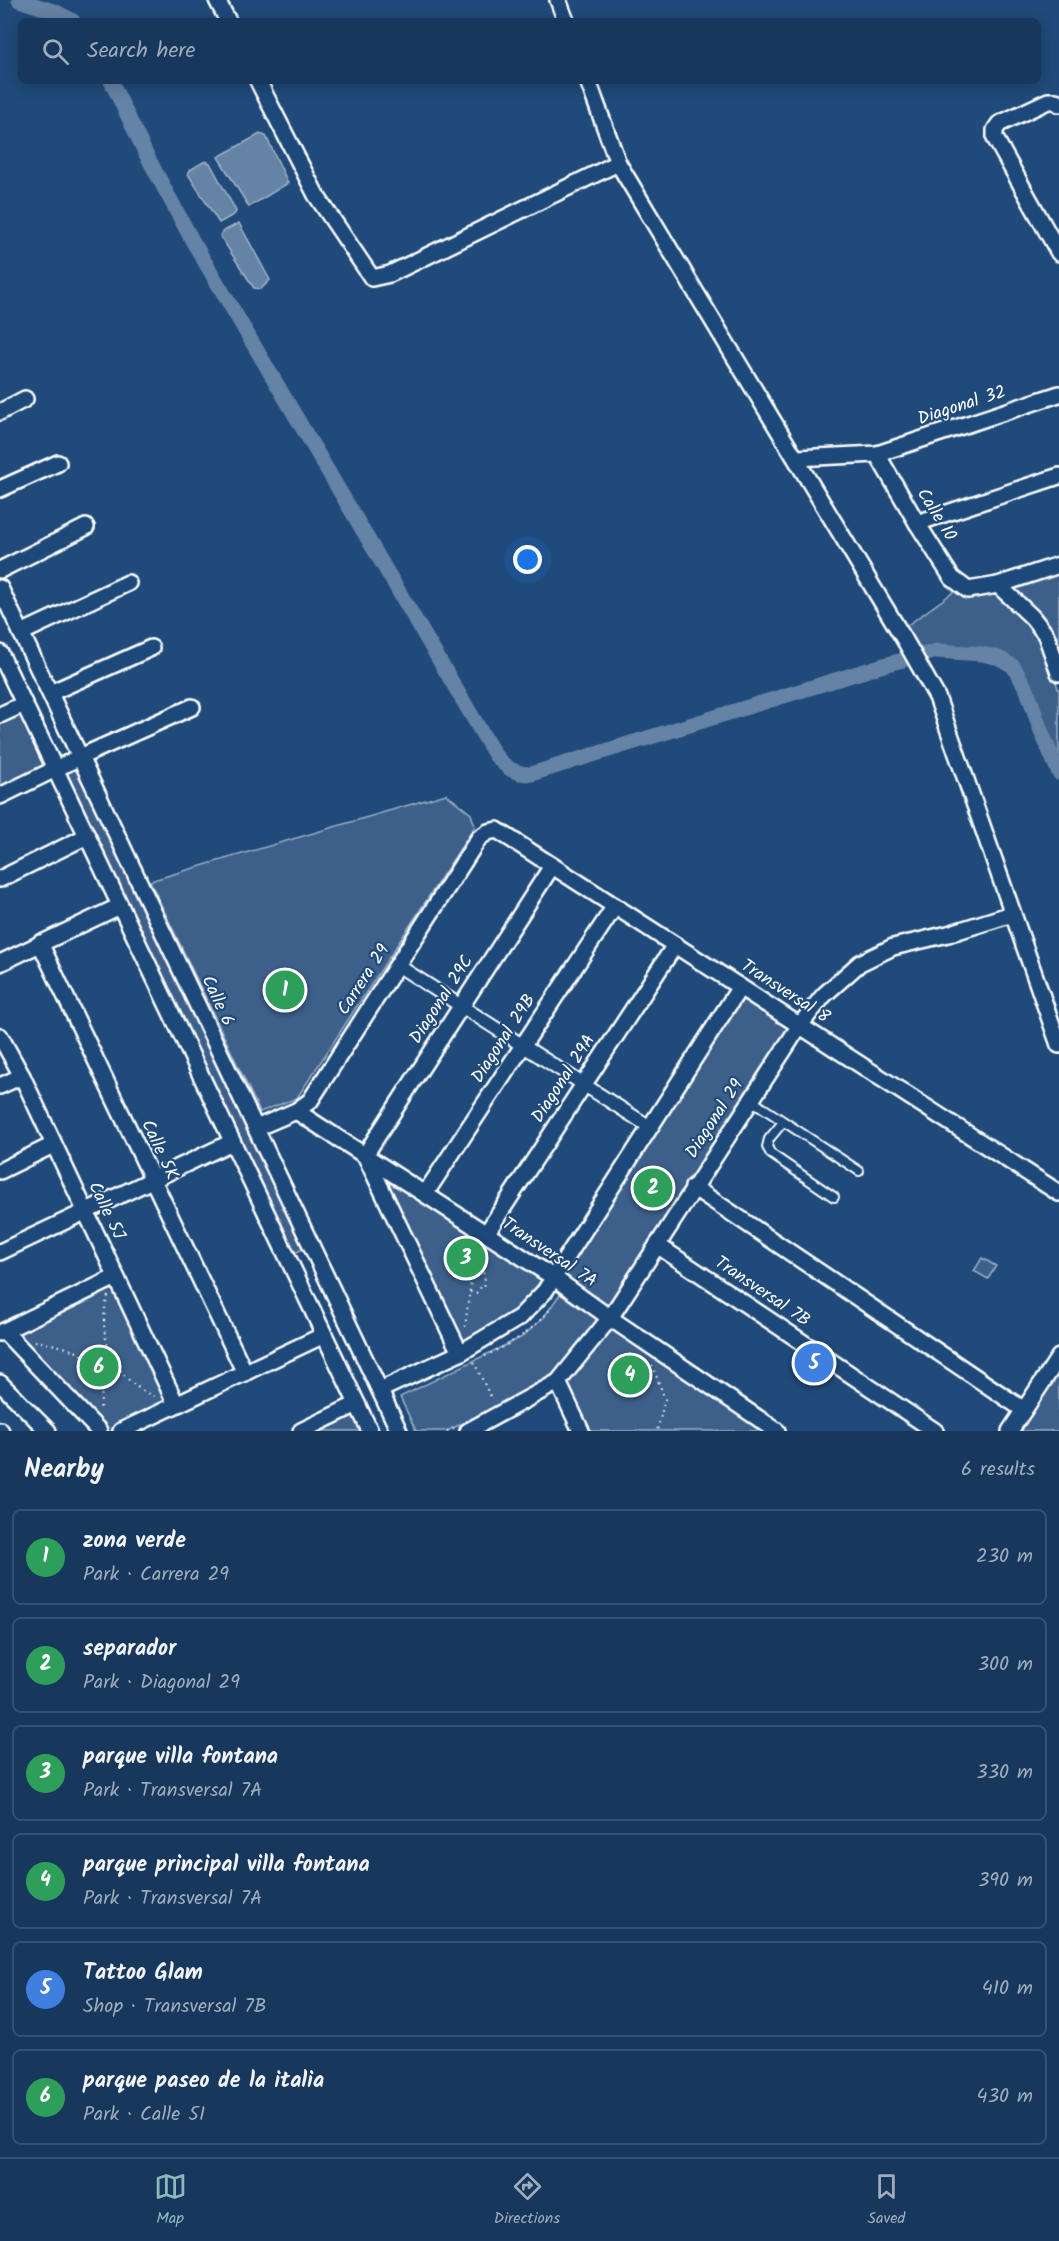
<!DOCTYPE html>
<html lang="en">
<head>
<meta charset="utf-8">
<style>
	:root { --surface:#17385c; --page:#244365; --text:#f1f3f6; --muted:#9eacbb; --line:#365272; --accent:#8bbbb9 }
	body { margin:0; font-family:Kalam,sans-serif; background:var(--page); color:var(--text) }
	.you { position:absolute; left:528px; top:560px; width:21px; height:21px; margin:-15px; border:4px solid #fff; border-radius:50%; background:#1a73e8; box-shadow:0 0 0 9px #1a73e833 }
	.badge { display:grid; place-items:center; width:39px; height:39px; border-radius:50%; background:var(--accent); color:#fff; font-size:20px; font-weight:700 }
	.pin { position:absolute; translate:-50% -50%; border:3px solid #fff; box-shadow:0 2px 6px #0006 }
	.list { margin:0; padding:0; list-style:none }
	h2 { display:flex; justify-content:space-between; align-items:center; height:78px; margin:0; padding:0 24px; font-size:26px }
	h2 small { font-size:20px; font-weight:400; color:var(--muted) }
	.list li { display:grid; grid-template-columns:39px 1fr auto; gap:18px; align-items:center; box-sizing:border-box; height:96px; margin:0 12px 12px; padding:0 12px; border:2px solid var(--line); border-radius:9px }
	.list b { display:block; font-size:22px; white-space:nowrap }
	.list p { margin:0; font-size:20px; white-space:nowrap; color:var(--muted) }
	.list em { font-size:20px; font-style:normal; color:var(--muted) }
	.icon { flex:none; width:33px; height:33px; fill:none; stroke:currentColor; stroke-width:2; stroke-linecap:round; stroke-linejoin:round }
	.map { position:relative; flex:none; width:1059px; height:1431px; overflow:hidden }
	.search { position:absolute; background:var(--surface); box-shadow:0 3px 15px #0003; left:18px; right:18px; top:18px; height:66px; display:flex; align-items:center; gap:15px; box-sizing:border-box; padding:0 21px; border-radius:9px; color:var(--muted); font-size:22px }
	.sheet { height:726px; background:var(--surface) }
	nav { display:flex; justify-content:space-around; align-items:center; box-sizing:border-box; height:84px; border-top:2px solid var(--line); background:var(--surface); font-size:16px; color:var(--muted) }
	nav a { display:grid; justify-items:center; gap:3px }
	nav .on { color:var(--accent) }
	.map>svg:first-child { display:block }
	.green { fill:#3c618b; stroke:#9eb0c5; stroke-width:1.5 }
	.water { fill:#6583a4; stroke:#a3b5c8; stroke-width:1.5 }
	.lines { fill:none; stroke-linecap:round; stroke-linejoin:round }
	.canal { stroke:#6583a4; stroke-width:15 }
	.service-casing { stroke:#fff; stroke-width:12 }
	.pedestrian-casing { stroke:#fff; stroke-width:16 }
	.minor-casing { stroke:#fff; stroke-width:20 }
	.path { stroke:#fff; stroke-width:2; stroke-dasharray:1.5 4.5; stroke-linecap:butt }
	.service { stroke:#1f4a7a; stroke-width:8 }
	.pedestrian { stroke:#1f4a7a; stroke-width:12 }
	.minor { stroke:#1f4a7a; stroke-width:15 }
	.labels { text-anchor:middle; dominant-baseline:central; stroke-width:4.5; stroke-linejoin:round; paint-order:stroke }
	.street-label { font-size:18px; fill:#fff; stroke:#1f4a7a }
</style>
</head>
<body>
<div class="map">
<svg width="1059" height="1431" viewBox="0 0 1059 1431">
	<rect width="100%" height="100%" fill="#1f4a7a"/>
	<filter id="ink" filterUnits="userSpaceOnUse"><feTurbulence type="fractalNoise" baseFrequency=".0167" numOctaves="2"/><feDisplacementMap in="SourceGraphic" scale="12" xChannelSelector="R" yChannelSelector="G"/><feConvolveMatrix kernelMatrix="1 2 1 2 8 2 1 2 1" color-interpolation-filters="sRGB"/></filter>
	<g filter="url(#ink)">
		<g class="green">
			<polygon points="1059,565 1059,673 1046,635 998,585"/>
			<polygon points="955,591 970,594 993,593 1020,614 1042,644 1059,691 1059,770 1041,731 1028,690 1013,666 1001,655 985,651 939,648 920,652 905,627"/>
			<polygon points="22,708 47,770 0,793 0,718"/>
			<polygon points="80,757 311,1245 287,1257 50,771"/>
			<polygon points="446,794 471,814 475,826 297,1098 260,1112 150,881"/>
			<polygon points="740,987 800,1025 610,1313 557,1277"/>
			<path d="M384 1177 542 1279C519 1313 498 1325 462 1343Z"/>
			<polygon points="982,1258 996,1266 988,1279 974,1271"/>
			<polygon points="116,1277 176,1404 121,1431 99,1431 4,1331"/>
			<polygon points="560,1294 599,1319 594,1332 557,1374 542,1384 447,1431 416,1431 400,1397 522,1337 544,1317"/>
			<polygon points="613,1321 770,1431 585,1431 561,1383 591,1355"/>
			<polygon points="1059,1367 1059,1431 1019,1431"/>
			<polygon points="357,1404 370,1431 300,1431"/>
		</g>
		<g class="water">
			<polygon points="260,134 266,136 288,183 249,207 218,157"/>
			<polygon points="205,161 210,163 236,211 235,214 219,223 188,174 190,170"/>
			<polygon points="239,223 270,280 261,289 254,288 220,236 222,232"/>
		</g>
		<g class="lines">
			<g class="canal">
				<polyline points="19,0 56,12 73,21"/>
				<path d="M111 81 146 154 192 240 495 755C506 768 514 774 531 774L884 665 937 651 982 654 999 658 1013 666 1027 690 1041 731 1059 773"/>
			</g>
			<g class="service-casing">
				<g id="service">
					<polyline points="751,1100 859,1171"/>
					<polyline points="783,1122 769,1139 767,1147 771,1154 834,1197"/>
				</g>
			</g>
			<g class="pedestrian-casing">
				<polyline id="pedestrian" points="397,965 650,1127"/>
			</g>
			<g class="minor-casing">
				<g id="minor">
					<polyline points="217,0 228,21"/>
					<polyline points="558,0 566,21"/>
					<polyline points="258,81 316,195 372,278 390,274 618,163"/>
					<polyline points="588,81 618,163 907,644 937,697 1059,1045"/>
					<polyline points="1059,104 1056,101 1048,101 999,124 995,130 995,138 1059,253"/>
					<polyline points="0,412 25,399"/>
					<polyline points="877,454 917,523 952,578 968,590 998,585 1059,565"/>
					<polyline points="796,458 877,454 1059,394"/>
					<polyline points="0,489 58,463"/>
					<polyline points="917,523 1059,476"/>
					<polyline points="0,570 86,527"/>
					<polyline points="998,585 1032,617 1046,635 1059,673"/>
					<polyline points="0,588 399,1431"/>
					<polyline points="21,633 128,583"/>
					<polyline points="0,653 370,1431"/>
					<polyline points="50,693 151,648"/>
					<polyline points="0,715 24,704"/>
					<polyline points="0,796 80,757 192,707"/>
					<polyline points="0,879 87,836"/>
					<polyline points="40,943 245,1373"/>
					<polyline points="0,963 120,906"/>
					<polyline points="0,1036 22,1076 176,1404"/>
					<polyline points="0,1086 22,1076"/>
					<polyline points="296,1111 553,1277 610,1318 777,1431"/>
					<polyline points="256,1128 296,1111 310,1101 479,838 488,832 497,830 1059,1193"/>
					<polyline points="0,1171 53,1145"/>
					<polyline points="693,1187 1024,1410"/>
					<polyline points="425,1194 615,906"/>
					<polyline points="486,1234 675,945"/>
					<polyline points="657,1245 935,1431"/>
					<polyline points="0,1252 232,1142"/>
					<polyline points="4,1331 99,1431"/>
					<polyline points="0,1333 116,1277"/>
					<polyline points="460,1353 365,1155 552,866"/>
					<polyline points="558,1382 581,1431"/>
					<polyline points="0,1383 48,1431"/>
					<polyline points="380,1390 460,1353 520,1317 545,1291 740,987"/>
					<polyline points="0,1430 1,1431"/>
					<polyline points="121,1431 324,1335"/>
					<polyline points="301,1431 357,1404"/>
					<polyline points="468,1431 558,1382 610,1318 800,1025 824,995 860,963 893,947 948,934 1012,914"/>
					<polyline points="1010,1431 1059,1357"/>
				</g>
			</g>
			<g class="path">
				<path d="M470 1292 476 1293 481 1287H484C486 1275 484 1269 473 1262"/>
				<path d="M108 1296C95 1338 115 1380 155 1397"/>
				<polyline points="465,1327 476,1243"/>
				<path d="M35 1341C63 1346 101 1352 102 1388 102 1396 100 1403 100 1411"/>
				<path d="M485 1356C513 1342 532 1332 552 1307"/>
				<polyline points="87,1357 106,1345"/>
				<polyline points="474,1362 492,1400"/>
				<polyline points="652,1365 665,1399 657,1431"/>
				<polyline points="101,1380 119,1369"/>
				<polyline points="447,1431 454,1428"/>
			</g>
			<use href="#service" class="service"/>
			<use href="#pedestrian" class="pedestrian"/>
			<use href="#minor" class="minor"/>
		</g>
	</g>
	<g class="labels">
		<g class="street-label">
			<text transform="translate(962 406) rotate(-18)">Diagonal 32</text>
			<text transform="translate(936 515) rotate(58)">Calle 10</text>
			<text transform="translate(364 980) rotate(-57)">Carrera 29</text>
			<text transform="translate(785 992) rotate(33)">Transversal 8</text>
			<text transform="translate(442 1000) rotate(-57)">Diagonal 29C</text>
			<text transform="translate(217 1001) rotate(65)">Calle 6</text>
			<text transform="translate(504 1039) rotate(-57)">Diagonal 29B</text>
			<text transform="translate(564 1079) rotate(-57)">Diagonal 29A</text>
			<text transform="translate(715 1119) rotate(-57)">Diagonal 29</text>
			<text transform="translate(159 1150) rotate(65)">Calle 5K</text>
			<text transform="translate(106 1211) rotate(64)">Calle 5J</text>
			<text transform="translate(549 1253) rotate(34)">Transversal 7A</text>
			<text transform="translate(762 1292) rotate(34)">Transversal 7B</text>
		</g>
	</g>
</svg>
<div class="you"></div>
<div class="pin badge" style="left:285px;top:990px;background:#2e9e5b">1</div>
<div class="pin badge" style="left:653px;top:1188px;background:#2e9e5b">2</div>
<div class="pin badge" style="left:466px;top:1258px;background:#2e9e5b">3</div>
<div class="pin badge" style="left:630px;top:1375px;background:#2e9e5b">4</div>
<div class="pin badge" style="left:814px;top:1363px;background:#3f7fe0">5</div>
<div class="pin badge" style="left:99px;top:1367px;background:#2e9e5b">6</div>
<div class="search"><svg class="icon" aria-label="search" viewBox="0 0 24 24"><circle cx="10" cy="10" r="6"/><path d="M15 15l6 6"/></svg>Search here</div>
</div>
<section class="sheet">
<h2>Nearby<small>6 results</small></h2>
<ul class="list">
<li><span class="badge" style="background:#2e9e5b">1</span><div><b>zona verde</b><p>Park · Carrera 29</p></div><em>230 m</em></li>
<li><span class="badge" style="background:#2e9e5b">2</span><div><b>separador</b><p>Park · Diagonal 29</p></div><em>300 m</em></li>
<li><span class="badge" style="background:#2e9e5b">3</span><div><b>parque villa fontana</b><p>Park · Transversal 7A</p></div><em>330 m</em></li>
<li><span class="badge" style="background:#2e9e5b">4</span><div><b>parque principal villa fontana</b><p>Park · Transversal 7A</p></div><em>390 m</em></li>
<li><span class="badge" style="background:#3f7fe0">5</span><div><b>Tattoo Glam</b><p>Shop · Transversal 7B</p></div><em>410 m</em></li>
<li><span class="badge" style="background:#2e9e5b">6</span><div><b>parque paseo de la italia</b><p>Park · Calle 5I</p></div><em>430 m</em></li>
</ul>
</section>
<nav>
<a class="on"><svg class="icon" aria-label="map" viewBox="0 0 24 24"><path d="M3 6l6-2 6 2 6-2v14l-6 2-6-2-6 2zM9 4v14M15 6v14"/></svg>Map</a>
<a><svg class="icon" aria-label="directions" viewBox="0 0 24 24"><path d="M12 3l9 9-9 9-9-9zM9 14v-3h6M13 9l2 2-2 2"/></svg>Directions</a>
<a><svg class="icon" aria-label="saved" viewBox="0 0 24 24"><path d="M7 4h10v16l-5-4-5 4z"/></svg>Saved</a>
</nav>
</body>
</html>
